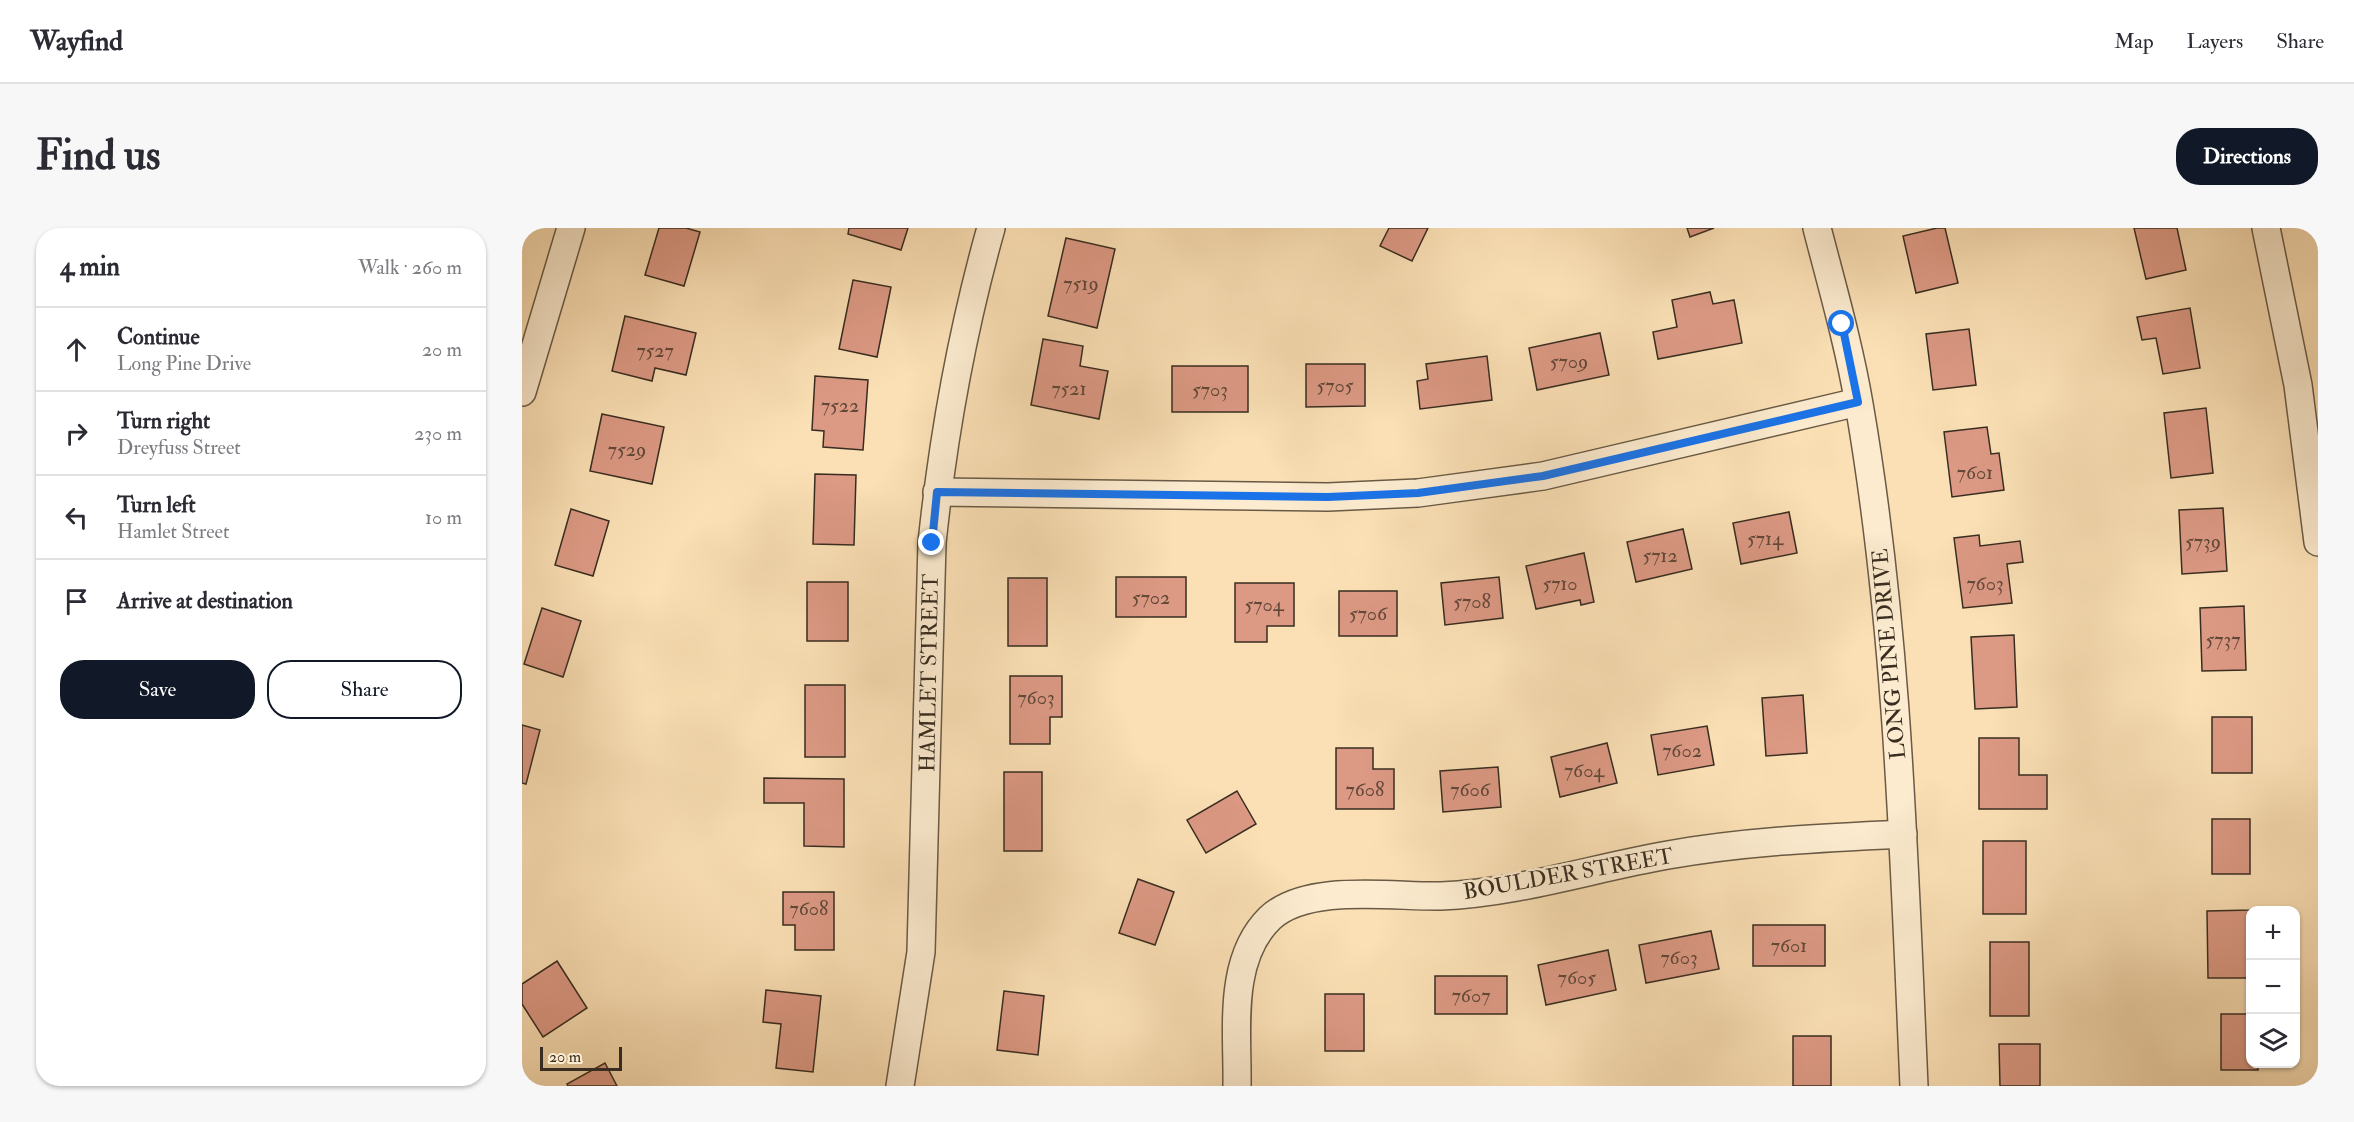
<!DOCTYPE html>
<html lang="en">
<head>
<meta charset="utf-8">
<style>
	:root { --surface:#fff; --page:#f7f7f7; --text:#2b2b33; --muted:#7c7c81; --line:#e1e1e2; --accent:#111827 }
	body { margin:0; font-family:"IM FELL Double Pica",serif; background:var(--page); color:var(--text) }
	.controls { position:absolute; right:18px; bottom:18px; display:grid; overflow:hidden; border-radius:12px; box-shadow:0 2px 4px #0004 }
	.controls button { width:54px; height:54px; display:grid; place-items:center; padding:0; border:0; border-bottom:2px solid var(--line); background:var(--surface); color:var(--text); font:30px sans-serif }
	.scale { position:absolute; left:18px; bottom:15px; width:82px; box-sizing:border-box; padding-left:6px; border:3px solid #382d20; border-top:0; font-size:16px; line-height:21px; white-space:nowrap; color:#382d20; -webkit-text-stroke:4px #fcebcf; paint-order:stroke }
	.stop { position:absolute; width:18px; height:18px; margin:-14px; border:4px solid #1a73e8; border-radius:50%; background:#fff }
	.stop.end { background:#1a73e8; border-color:#fff; box-shadow:0 2px 6px #0008 }
	.list { margin:0; padding:0; list-style:none }
	h2 { display:flex; justify-content:space-between; align-items:center; height:78px; margin:0; padding:0 24px; font-size:26px }
	h2 small { font-size:20px; font-weight:400; color:var(--muted) }
	.list li { display:grid; grid-template-columns:39px 1fr auto; gap:18px; align-items:center; box-sizing:border-box; height:84px; padding:0 24px; border-top:2px solid var(--line) }
	.list b { display:block; font-size:22px; white-space:nowrap }
	.list p { margin:0; font-size:20px; white-space:nowrap; color:var(--muted) }
	.list em { font-size:20px; font-style:normal; color:var(--muted) }
	.actions { display:flex; gap:12px; padding:18px 24px }
	.actions a { flex:1; padding:14px 0; border:2px solid var(--accent); border-radius:24px; text-align:center; font-size:21px; color:var(--accent) }
	.actions .main { background:var(--accent); color:#fff }
	.icon { flex:none; width:33px; height:33px; fill:none; stroke:currentColor; stroke-width:2; stroke-linecap:round; stroke-linejoin:round }
	.map { position:relative; flex:none; width:1796px; height:858px; overflow:hidden; border-radius:24px }
	header { display:flex; align-items:center; gap:36px; box-sizing:border-box; height:84px; padding:0 30px; background:var(--surface); border-bottom:2px solid var(--line) }
	header strong { font-size:28px }
	nav { display:flex; gap:33px; margin-inline-start:auto; font-size:21px }
	.intro { display:flex; align-items:center; justify-content:space-between; box-sizing:border-box; height:144px; padding:0 36px }
	h1 { margin:0; font-size:42px }
	.button { padding:15px 27px; border-radius:24px; background:var(--accent); color:#fff; font-size:21px; font-weight:700 }
	main { display:flex; gap:36px; padding:0 36px }
	aside { flex:1; background:var(--surface); border-radius:24px; box-shadow:0 2px 4px #0004 }
	.map>svg:first-child { display:block }
	.building { fill:#dc9984; stroke:#382d20; stroke-width:1.5 }
	.lines { fill:none; stroke-linecap:round; stroke-linejoin:round }
	.street-casing { stroke:#695a45; stroke-width:30 }
	.street { stroke:#fcebcf; stroke-width:27 }
	.route { stroke:#1a73e8; stroke-width:8 }
	.labels { text-anchor:middle; dominant-baseline:central; stroke-width:5; stroke-linejoin:round; paint-order:stroke }
	.number-label { font-size:20px; fill:#614839 }
	.street-label { font-size:22px; fill:#382d20; stroke:#fcebcf }
</style>
</head>
<body>
<header>
<strong>Wayfind</strong>
<nav><a>Map</a><a>Layers</a><a>Share</a></nav>
</header>
<div class="intro"><h1>Find us</h1><a class="button">Directions</a></div>
<main>
<aside>
<h2>4 min<small>Walk · 260 m</small></h2>
<ul class="list">
<li><svg class="icon" aria-label="ahead" viewBox="0 0 24 24"><path d="M12 20V5M6 11l6-6 6 6"/></svg><div><b>Continue</b><p>Long Pine Drive</p></div><em>20 m</em></li>
<li><svg class="icon" aria-label="right" viewBox="0 0 24 24"><path d="M7 20v-9h11M14 6l5 5-5 5"/></svg><div><b>Turn right</b><p>Dreyfuss Street</p></div><em>230 m</em></li>
<li><svg class="icon" aria-label="left" viewBox="0 0 24 24"><path d="M17 20v-9H6M10 6l-5 5 5 5"/></svg><div><b>Turn left</b><p>Hamlet Street</p></div><em>10 m</em></li>
<li><svg class="icon" aria-label="arrive" viewBox="0 0 24 24"><path d="M6 21V4h12l-3 4 3 4H6"/></svg><div><b>Arrive at destination</b></div></li>
</ul>
<div class="actions"><a class="main">Save</a><a>Share</a></div>
</aside>
<div class="map">
<svg width="1796" height="858" viewBox="0 0 1796 858">
	<rect width="100%" height="100%" fill="#fbe0b5"/>
	<filter id="stains"><feTurbulence type="fractalNoise" baseFrequency=".00333" numOctaves="4"/><feColorMatrix values="0 0 0 0 .2 0 0 0 0 .09 0 0 0 0 .02 0 0 0 .5 -.17"/></filter>
	<radialGradient id="worn" r=".72"><stop offset=".6" stop-color="#630" stop-opacity="0"/><stop offset="1" stop-color="#630" stop-opacity=".3"/></radialGradient>
	<g class="building">
		<polygon points="137,0 164,0 178,4 162,58 123,47"/>
		<polygon points="327,0 386,0 379,22 326,6"/>
		<polygon points="867,0 906,0 890,33 858,18"/>
		<polygon points="1165,0 1192,0 1168,9"/>
		<polygon points="1415,0 1423,0 1436,55 1394,65 1381,8"/>
		<polygon points="1612,0 1655,0 1664,42 1624,51"/>
		<polygon points="544,10 593,21 575,100 526,88"/>
		<polygon points="331,52 369,59 355,129 317,121"/>
		<polygon points="1188,64 1191,76 1212,72 1220,115 1136,131 1131,104 1155,99 1150,72"/>
		<polygon points="1668,80 1678,140 1641,146 1634,110 1620,112 1615,89"/>
		<polygon points="103,88 174,105 164,147 133,140 130,153 90,143"/>
		<polygon points="1447,101 1454,157 1411,162 1404,106"/>
		<polygon points="1078,105 1087,147 1015,162 1007,120"/>
		<polygon points="521,111 561,118 558,138 586,143 577,191 509,177"/>
		<polygon points="965,128 970,172 898,181 895,153 906,151 904,136"/>
		<polygon points="784,136 843,136 843,178 784,179"/>
		<rect x="650" y="138" width="76" height="46"/>
		<polygon points="293,148 346,152 341,222 301,219 302,203 290,202"/>
		<polygon points="1684,180 1691,245 1649,250 1642,185"/>
		<polygon points="80,186 142,199 130,256 68,243"/>
		<polygon points="1465,199 1469,226 1477,225 1482,262 1430,269 1422,204"/>
		<polygon points="293,246 334,247 332,317 291,316"/>
		<polygon points="1701,280 1705,343 1660,346 1657,282"/>
		<polygon points="49,281 87,293 71,348 33,337"/>
		<polygon points="1267,284 1275,325 1219,336 1211,295"/>
		<polygon points="1161,301 1170,341 1114,354 1105,314"/>
		<polygon points="1457,307 1458,318 1498,313 1501,334 1485,336 1490,375 1441,380 1432,310"/>
		<polygon points="1062,325 1072,374 1059,377 1058,372 1014,381 1004,338"/>
		<rect x="594" y="349" width="70" height="40"/>
		<polygon points="977,349 981,390 923,397 919,355"/>
		<rect x="486" y="350" width="39" height="68"/>
		<rect x="285" y="354" width="41" height="59"/>
		<polygon points="713,355 772,355 772,398 745,398 745,414 713,414"/>
		<rect x="817" y="363" width="58" height="45"/>
		<polygon points="1722,378 1724,442 1680,443 1678,380"/>
		<polygon points="20,380 59,393 41,449 2,436"/>
		<polygon points="1492,407 1495,479 1453,481 1449,409"/>
		<polygon points="488,448 540,448 540,489 528,489 528,516 488,516"/>
		<rect x="283" y="457" width="40" height="72"/>
		<polygon points="1281,467 1285,525 1244,528 1240,470"/>
		<rect x="1690" y="489" width="40" height="56"/>
		<polygon points="0,497 18,502 4,556 0,555"/>
		<polygon points="1185,498 1192,537 1136,547 1129,507"/>
		<polygon points="1457,510 1497,510 1497,547 1525,547 1525,581 1457,581"/>
		<polygon points="1085,515 1095,555 1038,569 1029,529"/>
		<polygon points="814,520 851,520 851,541 872,541 872,581 814,581"/>
		<polygon points="976,539 979,579 921,584 918,543"/>
		<rect x="482" y="544" width="38" height="79"/>
		<polygon points="242,550 322,551 322,619 282,618 282,575 242,575"/>
		<polygon points="715,563 734,596 684,625 665,592"/>
		<rect x="1690" y="591" width="38" height="55"/>
		<rect x="1461" y="613" width="43" height="73"/>
		<polygon points="616,651 652,664 633,717 597,705"/>
		<polygon points="261,664 312,664 312,722 273,722 273,697 261,697"/>
		<polygon points="1728,682 1728,750 1686,750 1685,683 1730,682"/>
		<rect x="1231" y="697" width="72" height="41"/>
		<polygon points="1189,703 1197,741 1124,755 1117,717"/>
		<rect x="1468" y="714" width="39" height="74"/>
		<polygon points="1086,722 1094,762 1024,777 1016,737"/>
		<polygon points="35,733 65,780 21,809 0,776 0,756"/>
		<rect x="913" y="748" width="72" height="38"/>
		<polygon points="244,762 299,768 291,844 254,840 259,796 241,794"/>
		<polygon points="482,763 522,768 516,827 475,822"/>
		<rect x="803" y="766" width="39" height="57"/>
		<polygon points="1699,786 1728,786 1728,836 1736,836 1736,842 1699,842"/>
		<rect x="1271" y="808" width="38" height="50"/>
		<polygon points="1477,816 1518,816 1518,858 1478,858"/>
		<polygon points="83,835 95,858 46,858 45,856"/>
	</g>
	<g class="lines">
		<g class="street-casing">
			<g id="street">
				<path d="M1295 0C1310 58 1327 117 1337 176 1376 402 1382 630 1392 858"/>
				<polyline points="1744,0 1776,157 1796,314"/>
				<polyline points="0,164 49,0"/>
				<polyline points="415,264 806,269 896,265 1021,248 1336,174"/>
				<path d="M378 858 399 724 410 315C421 209 440 103 469 0"/>
				<path d="M715 858C716 803 705 732 748 690 786 655 870 669 919 668 996 665 1071 640 1146 627 1224 613 1302 610 1381 606"/>
			</g>
		</g>
		<use href="#street" class="street"/>
	</g>
	<g class="lines">
		<polyline class="route" points="410,315 415,264 806,269 896,265 1021,248 1336,174 1320,96"/>
	</g>
	<g class="labels">
		<g class="number-label">
			<text x="559" y="55">7519</text>
			<text x="133" y="122">7527</text>
			<text x="1047" y="133">5709</text>
			<text x="813" y="157">5705</text>
			<text x="547" y="160">7521</text>
			<text x="688" y="161">5703</text>
			<text x="318" y="177">7522</text>
			<text x="105" y="221">7529</text>
			<text x="1453" y="244">7601</text>
			<text x="1243" y="310">5714</text>
			<text x="1681" y="313">5739</text>
			<text x="1138" y="327">5712</text>
			<text x="1038" y="355">5710</text>
			<text x="1463" y="355">7603</text>
			<text x="629" y="369">5702</text>
			<text x="950" y="373">5708</text>
			<text x="742" y="376">5704</text>
			<text x="846" y="385">5706</text>
			<text x="1701" y="411">5737</text>
			<text x="514" y="469">7603</text>
			<text x="1160" y="522">7602</text>
			<text x="1062" y="542">7604</text>
			<text x="843" y="561">7608</text>
			<text x="948" y="561">7606</text>
			<text x="287" y="680">7608</text>
			<text x="1267" y="717">7601</text>
			<text x="1157" y="729">7603</text>
			<text x="1055" y="749">7605</text>
			<text x="949" y="767">7607</text>
		</g>
		<g class="street-label">
			<text transform="translate(1367 426) rotate(-95)">LONG PINE DRIVE</text>
			<text transform="translate(407 445) rotate(-89)">HAMLET STREET</text>
			<text transform="translate(1046 646) rotate(-10)">BOULDER STREET</text>
		</g>
	</g>
	<rect width="100%" height="100%" filter="url(#stains)"/>
	<rect width="100%" height="100%" fill="url(#worn)"/>
</svg>
<div class="controls">
<button>+</button>
<button>−</button>
<button><svg class="icon" aria-label="layers" viewBox="0 0 24 24"><path d="M12 4l9 5-9 5-9-5zM3 14l9 5 9-5"/></svg></button>
</div>
<div class="scale">20 m</div>
<div class="stop" style="left:1320px;top:96px"></div>
<div class="stop end" style="left:410px;top:315px"></div>
</div>
</main>
</body>
</html>
